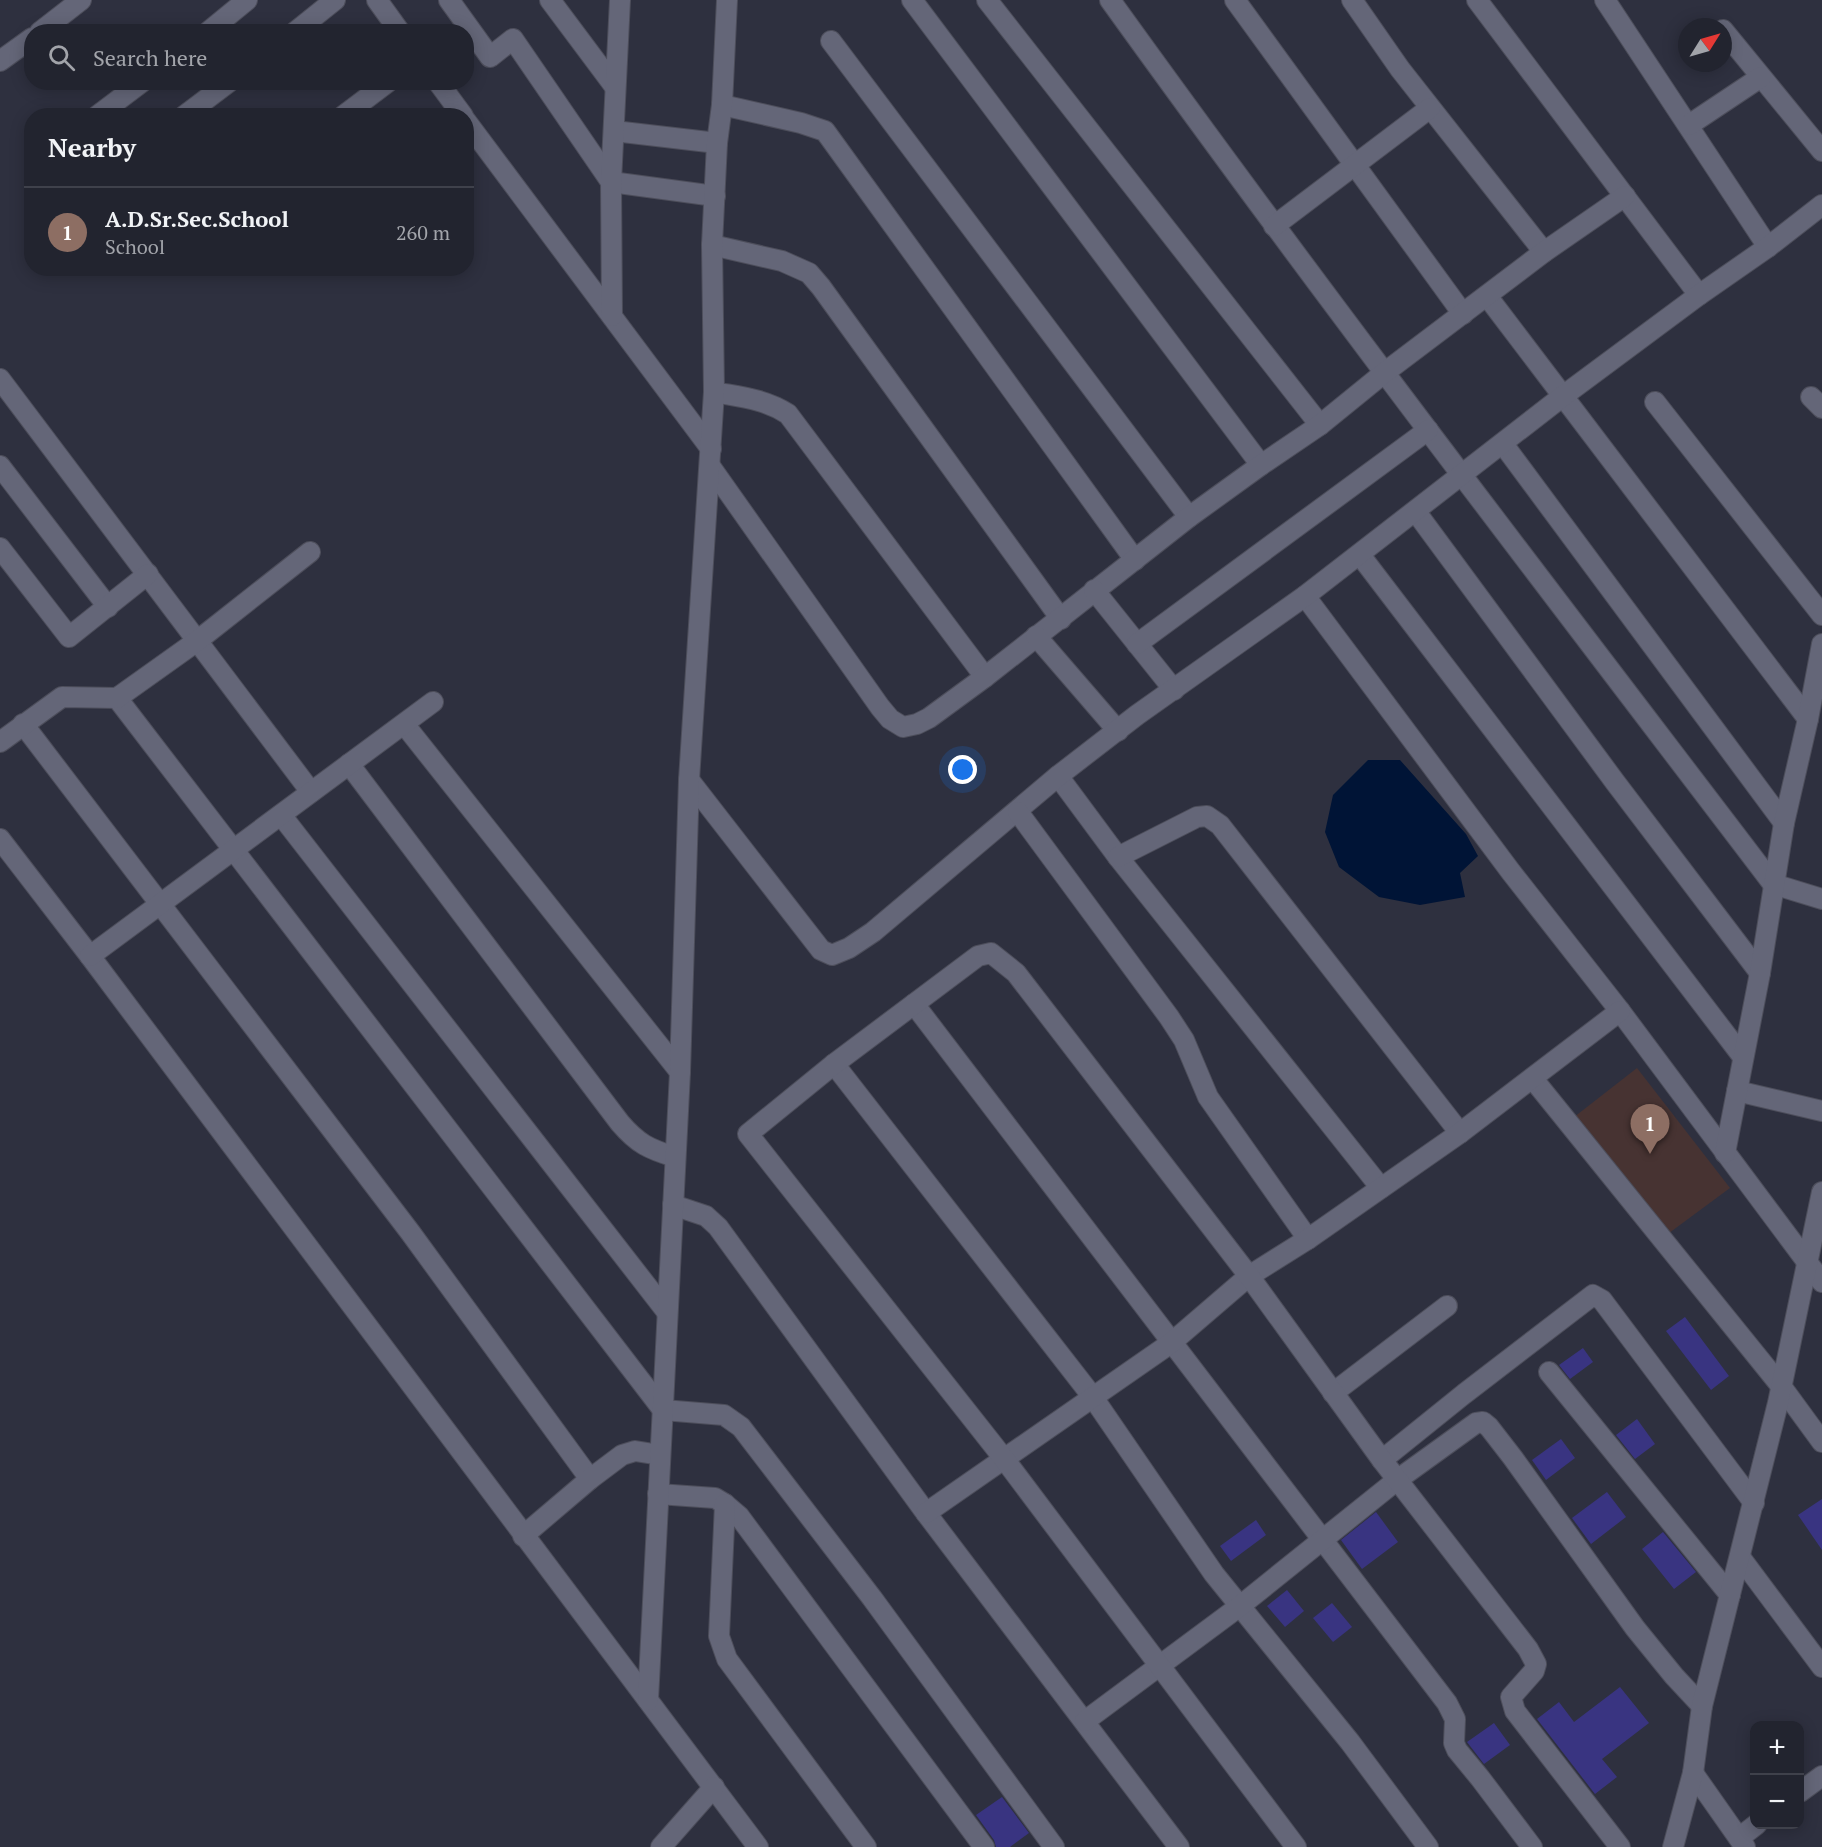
<!DOCTYPE html>
<html lang="en">
<head>
<meta charset="utf-8">
<style>
	:root { --surface:#22242f; --page:#2a2c37; --text:#f1f3f6; --muted:#a2a4aa; --line:#3f414b; --accent:#db2777 }
	body { margin:0; font-family:"PT Serif",serif; background:var(--page); color:var(--text) }
	.controls { position:absolute; right:18px; bottom:18px; display:grid; overflow:hidden; border-radius:12px; box-shadow:0 3px 15px #0003 }
	.controls button { width:54px; height:54px; display:grid; place-items:center; padding:0; border:0; border-bottom:2px solid var(--line); background:var(--surface); color:var(--text); font:30px sans-serif }
	.compass { position:absolute; left:1678px; top:18px; width:54px; height:54px; border-radius:50%; background:var(--surface); box-shadow:0 3px 15px #0003; rotate:53deg }
	.you { position:absolute; left:963px; top:770px; width:21px; height:21px; margin:-15px; border:4px solid #fff; border-radius:50%; background:#1a73e8; box-shadow:0 0 0 9px #1a73e833 }
	.badge { display:grid; place-items:center; width:39px; height:39px; border-radius:50%; background:var(--accent); color:#fff; font-size:20px; font-weight:700 }
	.pin { position:absolute; translate:-50% -50px; filter:drop-shadow(0 2px 3px #0008) }
	.pin::after { content:''; position:absolute; top:32px; width:21px; height:18px; background:inherit; clip-path:polygon(0 0,100% 0,50% 100%) }
	.list { margin:0; padding:0; list-style:none }
	h2 { display:flex; justify-content:space-between; align-items:center; height:78px; margin:0; padding:0 24px; font-size:26px }
	h2 small { font-size:20px; font-weight:400; color:var(--muted) }
	.list li { display:grid; grid-template-columns:39px 1fr auto; gap:18px; align-items:center; box-sizing:border-box; height:90px; padding:0 24px; border-top:2px solid var(--line) }
	.list b { display:block; font-size:22px; white-space:nowrap }
	.list p { margin:0; font-size:20px; white-space:nowrap; color:var(--muted) }
	.list em { font-size:20px; font-style:normal; color:var(--muted) }
	.icon { flex:none; width:33px; height:33px; fill:none; stroke:currentColor; stroke-width:2; stroke-linecap:round; stroke-linejoin:round }
	.map { position:relative; flex:none; width:1822px; height:1847px; overflow:hidden }
	.search { position:absolute; background:var(--surface); box-shadow:0 3px 15px #0003; left:24px; top:24px; width:450px; height:66px; display:flex; align-items:center; gap:15px; box-sizing:border-box; padding:0 21px; border-radius:24px; color:var(--muted); font-size:22px }
	.panel { position:absolute; background:var(--surface); box-shadow:0 3px 15px #0003; left:24px; top:108px; width:450px; height:168px; border-radius:24px }
	.map>svg:first-child { display:block }
	.education { fill:#473332 }
	.water { fill:#001436 }
	.building { fill:#393481 }
	.lines { fill:none; stroke-linecap:round; stroke-linejoin:round }
	.minor-casing { stroke:#4d4e5b; stroke-width:22 }
	.minor { stroke:#646678; stroke-width:20 }
</style>
</head>
<body>
<div class="map">
<svg width="1822" height="1847" viewBox="0 0 1822 1847">
	<rect width="100%" height="100%" fill="#2e303f"/>
	<polygon class="education" points="1637,1068 1730,1188 1661,1239 1569,1121"/>
	<polygon class="water" points="1368,760 1400,760 1466,834 1478,856 1460,873 1465,897 1420,905 1379,897 1339,867 1325,832 1333,795"/>
	<g class="building">
		<polygon points="1685,1317 1729,1376 1711,1390 1666,1331"/>
		<polygon points="1583,1348 1593,1362 1570,1379 1559,1365"/>
		<polygon points="1637,1419 1655,1444 1635,1459 1616,1435"/>
		<polygon points="1561,1439 1575,1458 1546,1480 1532,1460"/>
		<polygon points="1607,1492 1626,1517 1591,1544 1572,1518"/>
		<polygon points="1822,1499 1822,1550 1798,1515"/>
		<polygon points="1376,1512 1398,1542 1362,1569 1341,1540"/>
		<polygon points="1256,1520 1266,1535 1231,1561 1220,1546"/>
		<polygon points="1663,1532 1696,1572 1674,1589 1642,1549"/>
		<polygon points="1287,1590 1304,1611 1285,1627 1267,1606"/>
		<polygon points="1332,1603 1352,1627 1333,1642 1313,1618"/>
		<polygon points="1620,1687 1649,1723 1602,1759 1617,1777 1595,1794 1537,1719 1559,1702 1574,1722"/>
		<polygon points="1494,1723 1510,1745 1484,1764 1467,1742"/>
		<polygon points="1002,1797 1029,1833 1010,1847 996,1847 994,1840 976,1815"/>
	</g>
	<g class="lines">
		<g class="minor-casing">
			<g id="minor">
				<polyline points="377,0 400,32"/>
				<polyline points="449,0 490,57 513,39 611,182 715,196"/>
				<polyline points="550,0 615,87"/>
				<polyline points="912,0 1261,465"/>
				<polyline points="987,0 1320,425"/>
				<path d="M1110 0C1325 299 1550 591 1773 884L1822 899"/>
				<polyline points="1235,0 1463,314"/>
				<polyline points="1352,0 1400,69 1544,252"/>
				<polyline points="1477,0 1699,295"/>
				<polyline points="1605,0 1768,247"/>
				<polyline points="1723,30 1822,151"/>
				<polyline points="40,32 81,0"/>
				<polyline points="208,32 247,0"/>
				<polyline points="295,32 335,0"/>
				<polyline points="831,41 1189,517"/>
				<polyline points="0,61 32,38"/>
				<polyline points="438,82 463,116"/>
				<polyline points="722,105 801,123 825,131 1135,560"/>
				<polyline points="97,116 142,82"/>
				<polyline points="184,116 229,82"/>
				<polyline points="343,116 388,82"/>
				<polyline points="466,121 711,449"/>
				<polyline points="1689,125 1761,77"/>
				<polyline points="614,131 717,143"/>
				<polyline points="1274,226 1430,108"/>
				<polyline points="712,245 782,261 809,273 821,287 1061,619"/>
				<polyline points="1487,296 1808,719"/>
				<polyline points="612,316 611,182 620,0"/>
				<polyline points="0,379 311,792"/>
				<path d="M714 392C740 397 765 399 788 414L985 677"/>
				<polyline points="1811,397 1822,408"/>
				<polyline points="1655,402 1822,615"/>
				<polyline points="1503,444 1784,823"/>
				<polyline points="0,466 108,607"/>
				<polyline points="710,466 880,707 890,719 903,727 917,724 929,718 985,677 1189,517 1261,465 1320,425 1384,373 1544,252 1625,196"/>
				<polyline points="1416,512 1615,782 1760,973"/>
				<polyline points="0,548 69,637 148,574"/>
				<polyline points="1360,555 1743,1057"/>
				<polyline points="1094,590 1174,690"/>
				<polyline points="1305,596 1511,872 1620,1011 1822,1282"/>
				<polyline points="1036,636 1118,731"/>
				<polyline points="1137,644 1428,430"/>
				<polyline points="117,698 663,1410 724,1415 741,1427 872,1598 1054,1847"/>
				<polyline points="23,724 410,1232 590,1479"/>
				<polyline points="404,724 680,1072"/>
				<polyline points="0,742 62,697 117,698 197,641 310,552"/>
				<path d="M349 764 620 1123C638 1144 649 1149 675 1157"/>
				<polyline points="1058,776 1118,857 1381,1188"/>
				<polyline points="689,780 821,950 832,955 849,948 873,932 1058,776 1137,715 1305,596 1563,396 1699,295 1768,247 1822,205"/>
				<polyline points="1018,812 1169,1017 1184,1040 1208,1097 1308,1239"/>
				<polyline points="281,815 667,1312"/>
				<polyline points="0,839 90,956 758,1847"/>
				<polyline points="1118,857 1197,817 1207,816 1220,825 1460,1133"/>
				<polyline points="90,956 433,702"/>
				<polyline points="914,1004 1447,1703 1455,1719 1454,1743 1457,1750 1480,1778 1532,1847"/>
				<polyline points="834,1064 1092,1396 1214,1574 1350,1742 1428,1847"/>
				<polyline points="1533,1079 1781,1386 1822,1442"/>
				<polyline points="1737,1091 1822,1111"/>
				<polyline points="1725,1153 1760,973 1784,823 1808,719 1822,644"/>
				<polyline points="673,1205 706,1216 718,1227 926,1513 1179,1847"/>
				<polyline points="1549,1372 1730,1595"/>
				<polyline points="1333,1393 1447,1306"/>
				<polyline points="1382,1460 1464,1394 1593,1295 1602,1300 1754,1503"/>
				<polyline points="658,1494 715,1498 725,1504 739,1516 984,1847"/>
				<polyline points="725,1504 719,1636 727,1659 866,1847"/>
				<polyline points="926,1513 1171,1343 1249,1276 1308,1239 1460,1133 1620,1011"/>
				<polyline points="523,1536 590,1479 622,1455 635,1451 660,1455"/>
				<polyline points="1740,1557 1822,1667"/>
				<polyline points="648,1700 680,1072 689,780 714,392 712,245 717,143 722,105 727,0"/>
				<polyline points="1085,1721 1240,1606 1397,1480 1476,1423 1483,1422 1489,1427 1513,1458 1635,1628 1674,1676 1702,1706"/>
				<polyline points="1693,1773 1745,1847"/>
				<polyline points="1800,1792 1822,1776"/>
				<polyline points="1739,1838 1757,1824"/>
				<polyline points="661,1847 714,1787"/>
				<polyline points="1296,1847 1005,1460 748,1134 834,1064 978,956 991,953 1016,973 1249,1276 1382,1460 1528,1649 1536,1664 1534,1671 1511,1697 1515,1711 1620,1847"/>
				<polyline points="1673,1847 1693,1773 1702,1706 1778,1403 1822,1192"/>
			</g>
		</g>
		<use href="#minor" class="minor"/>
	</g>
</svg>
<div class="controls">
<button>+</button>
<button>−</button>
</div>
<svg class="compass" viewBox="-18 -18 36 36"><path d="M0-13l5 13h-10z" fill="#e53935"/><path d="M0 13l5-13h-10z" fill="#a2a4aa"/></svg>
<div class="you"></div>
<div class="pin badge" style="left:1650px;top:1154px;background:#8d6e63">1</div>
<div class="search"><svg class="icon" aria-label="search" viewBox="0 0 24 24"><circle cx="10" cy="10" r="6"/><path d="M15 15l6 6"/></svg>Search here</div>
<section class="panel">
<h2>Nearby<small></small></h2>
<ul class="list">
<li><span class="badge" style="background:#8d6e63">1</span><div><b>A.D.Sr.Sec.School</b><p>School</p></div><em>260 m</em></li>
</ul>
</section>
</div>
</body>
</html>
